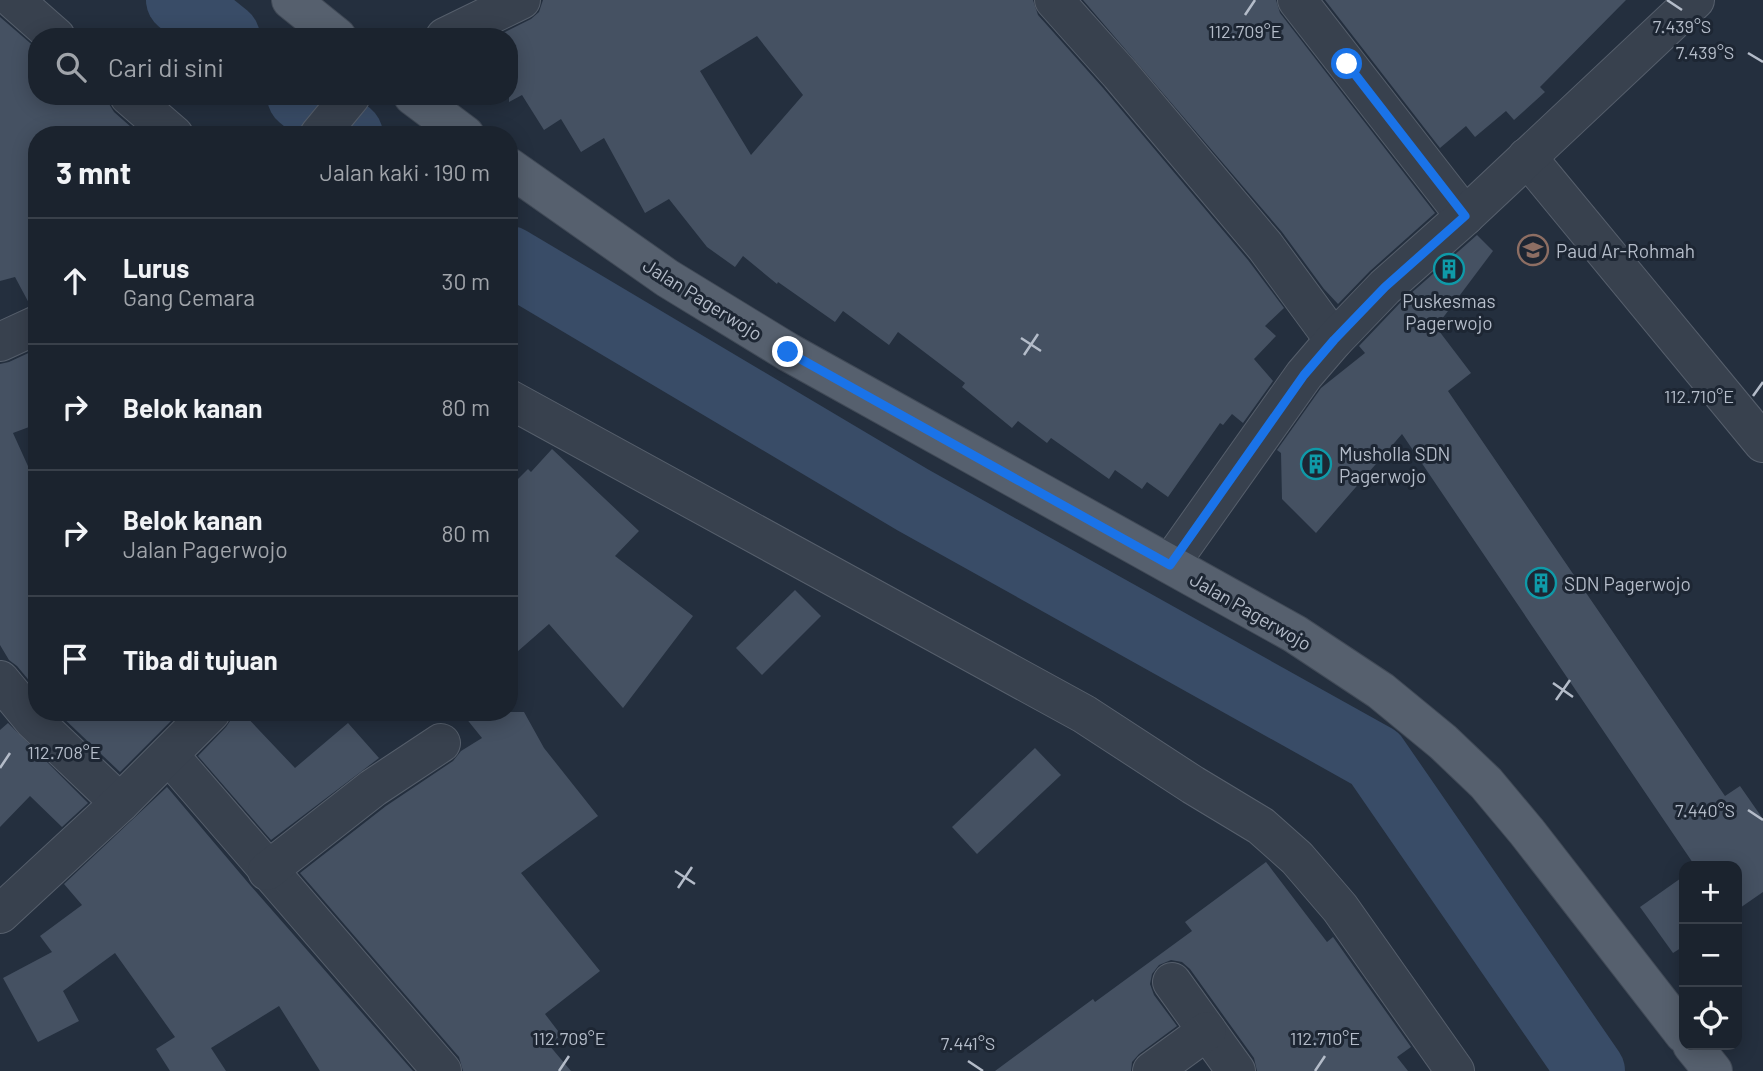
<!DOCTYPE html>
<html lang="id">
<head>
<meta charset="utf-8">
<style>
	:root { --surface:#1b232e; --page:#282f3a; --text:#f1f3f6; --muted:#a0a4aa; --line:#39404a }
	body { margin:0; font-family:Barlow,sans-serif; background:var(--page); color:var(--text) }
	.controls { position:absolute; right:21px; bottom:21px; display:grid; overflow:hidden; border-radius:14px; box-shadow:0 4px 18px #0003 }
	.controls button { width:63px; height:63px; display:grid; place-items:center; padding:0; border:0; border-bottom:2px solid var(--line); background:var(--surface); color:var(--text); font:35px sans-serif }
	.stop { position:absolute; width:21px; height:21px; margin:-16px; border:5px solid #1a73e8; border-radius:50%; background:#fff }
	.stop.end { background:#1a73e8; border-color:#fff; box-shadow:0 2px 7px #0008 }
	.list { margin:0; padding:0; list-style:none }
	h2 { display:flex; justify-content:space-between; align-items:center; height:91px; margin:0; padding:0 28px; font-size:30px }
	h2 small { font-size:23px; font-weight:400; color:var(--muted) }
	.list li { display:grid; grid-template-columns:46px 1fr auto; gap:21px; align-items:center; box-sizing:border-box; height:126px; padding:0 28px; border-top:2px solid var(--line) }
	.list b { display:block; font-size:26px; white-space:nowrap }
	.list p { margin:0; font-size:23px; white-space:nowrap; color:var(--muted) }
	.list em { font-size:23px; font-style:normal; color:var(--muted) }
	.icon { flex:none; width:38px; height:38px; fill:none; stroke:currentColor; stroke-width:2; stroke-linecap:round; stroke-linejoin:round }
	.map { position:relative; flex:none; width:1763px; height:1071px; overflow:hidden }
	.search { position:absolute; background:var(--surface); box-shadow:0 4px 18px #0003; left:28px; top:28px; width:490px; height:77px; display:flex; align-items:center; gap:18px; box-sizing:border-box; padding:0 24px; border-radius:28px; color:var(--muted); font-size:26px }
	.panel { position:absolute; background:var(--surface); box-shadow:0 4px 18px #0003; left:28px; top:126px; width:490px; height:595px; border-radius:28px }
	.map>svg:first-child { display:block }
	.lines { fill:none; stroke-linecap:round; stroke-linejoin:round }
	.river { stroke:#394c67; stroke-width:68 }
	.building { fill:#455162; fill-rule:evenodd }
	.minor-casing { stroke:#565f6c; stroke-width:40 }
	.major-casing { stroke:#414a57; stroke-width:40 }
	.minor { stroke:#38414e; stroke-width:38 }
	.major { stroke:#56606e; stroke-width:38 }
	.route { stroke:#1a73e8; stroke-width:9 }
	.ticks { fill:none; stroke:#b4bcc9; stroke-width:2.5 }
	.labels { text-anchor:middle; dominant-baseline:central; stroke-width:6; stroke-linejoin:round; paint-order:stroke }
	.poi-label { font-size:19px; fill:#b4bcc9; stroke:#1d2633; text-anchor:start }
	.street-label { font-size:19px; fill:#b4bcc9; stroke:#1d2633 }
	.ticks-label { font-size:18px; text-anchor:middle; fill:#b4bcc9; stroke:#1d2633; stroke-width:6; stroke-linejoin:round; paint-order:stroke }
</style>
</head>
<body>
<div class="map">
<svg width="1763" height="1071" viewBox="0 0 1763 1071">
	<rect width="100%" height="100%" fill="#242f3e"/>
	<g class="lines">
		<g class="river">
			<polyline points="180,0 226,37"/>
			<polyline points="301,96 349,135"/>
			<polyline points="509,260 913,500 1375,758 1591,1071"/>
		</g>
	</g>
	<g class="building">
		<path d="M543 0H1033L1038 15 1103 88 1248 260 1284 308 1265 326 1276 336 1254 359 1273 381 1243 423 1232 414 1223 425 1220 423 1168 497 1147 482 1142 489 1115 470 1109 479 1051 438 1047 443 1018 421 1012 428 962 387 965 383 898 332 889 345 843 311 835 322 778 282 777 284 743 256 735 267 707 247 669 199 645 213 604 138 581 152 561 119 544 130 522 95 509 102V37H495L531 19 539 12ZM757 36 803 95 751 155 700 71Z"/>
		<polygon points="1083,0 1276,0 1280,13 1435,213 1370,271 1338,304 1324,289 1282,232"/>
		<polygon points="1325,0 1626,0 1540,87 1545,92 1514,120 1506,111 1475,137 1466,126 1440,148"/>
		<polygon points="0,17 37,49 37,96 108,96 109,104 114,112 140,135 37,135 37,304 30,305 15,277 0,281"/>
		<polygon points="1477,235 1493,251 1436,327 1471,373 1448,391 1725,796 1740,786 1763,819 1763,892 1737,910 1737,866 1695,866 1402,434 1316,533 1282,499 1281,453 1277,450 1321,388 1365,353 1359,346 1400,303"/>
		<polygon points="37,349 37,424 13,433 37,486 37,690 17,666 9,660 0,645 0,364 9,362"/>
		<polygon points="552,449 639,531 615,556 693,616 623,708 549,624 509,659 509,488 528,469 531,472"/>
		<polygon points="795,590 821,616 762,675 736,648"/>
		<polygon points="57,712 180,712 120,772"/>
		<polygon points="232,712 242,712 295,768 348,723 379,758 271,840 198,756 226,727 232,718"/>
		<polygon points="461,712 524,712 544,748 598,816 521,873 600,971 545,1014 561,1035 549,1045 571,1071 463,1071 459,1057 300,873 386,806 453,761 461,751 482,738"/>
		<polygon points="8,723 88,803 62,827 30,796 0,827 0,730"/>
		<polygon points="1035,748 1061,775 977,854 952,827"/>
		<polygon points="167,787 250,885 413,1071 320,1071 279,1006 211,1048 226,1071 170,1071 156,1049 175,1037 115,953 63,991 79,1021 38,1042 3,978 52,952 40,936 82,905 64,884"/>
		<polygon points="1266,862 1327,942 1333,937 1411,1047 1397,1057 1408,1071 1257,1071 1254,1058 1190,969 1182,962 1171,960 1159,965 1152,974 1150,984 1154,995 1177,1026 1139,1054 1132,1062 1131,1071 995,1071 1093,999 1095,1002 1192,931 1185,922"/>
		<polygon points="1684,876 1684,946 1673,953 1640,907"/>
	</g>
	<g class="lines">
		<g class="minor-casing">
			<g id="minor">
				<polyline points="14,0 56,37"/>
				<polyline points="1054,0 1120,74 1265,246 1334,340"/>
				<polyline points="1297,0 1465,216"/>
				<polyline points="445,37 521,0"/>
				<polyline points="129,96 174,135"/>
				<polyline points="319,135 351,96"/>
				<polyline points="1527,157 1763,443"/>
				<polyline points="0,342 37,325"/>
				<polyline points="509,399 1084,714 1193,785 1261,826 1297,858 1340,908 1455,1071"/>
				<polyline points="1170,564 1304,375 1334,340 1385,287 1465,216 1695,0"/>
				<polyline points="0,680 34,721 120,803"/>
				<polyline points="169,755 442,1071"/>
				<polyline points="267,871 373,788 441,743"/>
				<polyline points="0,914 120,803 211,712"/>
				<polyline points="1172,982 1236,1071"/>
				<polyline points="1152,1071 1207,1031"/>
			</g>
		</g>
		<g class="major-casing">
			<g id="major">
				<polyline points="291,0 337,37"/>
				<polyline points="413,96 465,135"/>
				<polyline points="509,167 667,278 788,352 1295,634 1381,691 1443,742 1486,783 1527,832 1684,1034"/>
				<polyline points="1692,1045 1713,1071"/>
			</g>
		</g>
		<use href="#minor" class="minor"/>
		<use href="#major" class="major"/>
	</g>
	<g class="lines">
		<polyline class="route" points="788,352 1170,565 1304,375 1334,340 1385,287 1465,216 1347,64"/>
	</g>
	<path class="ticks" d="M1667 0 1682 10M1245 15 1255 0M1748 53 1763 62M1021 338 1041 351M1024 355 1038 334M1753 396 1763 382M1553 683 1573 697M1556 700 1570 680M0 768 10 753M1748 810 1763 820M675 871 695 884M678 888 692 867M968 1061 983 1071M559 1071 569 1056M1315 1071 1325 1056"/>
	<defs>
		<g id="school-ring" transform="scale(1.575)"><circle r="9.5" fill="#1d2633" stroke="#8d6e63" stroke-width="1.5"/><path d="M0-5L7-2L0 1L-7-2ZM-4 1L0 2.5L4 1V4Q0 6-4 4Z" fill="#8d6e63"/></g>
		<g id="building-ring" transform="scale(1.575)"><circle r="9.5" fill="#1d2633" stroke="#0f9aa8" stroke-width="1.5"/><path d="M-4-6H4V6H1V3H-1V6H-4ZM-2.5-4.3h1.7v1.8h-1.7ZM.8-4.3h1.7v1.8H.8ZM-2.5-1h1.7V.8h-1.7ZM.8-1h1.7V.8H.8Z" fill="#0f9aa8"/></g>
	</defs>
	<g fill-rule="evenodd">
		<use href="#school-ring" x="1533" y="250"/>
		<use href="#building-ring" x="1449" y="269"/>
		<use href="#building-ring" x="1316" y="464"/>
		<use href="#building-ring" x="1541" y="583"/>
	</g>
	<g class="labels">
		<g class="poi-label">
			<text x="1556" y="250">Paud Ar-Rohmah</text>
			<text x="1449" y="300" text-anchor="middle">Puskesmas<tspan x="1449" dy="22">Pagerwojo</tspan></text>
			<text x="1339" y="453">Musholla SDN<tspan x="1339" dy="22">Pagerwojo</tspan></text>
			<text x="1564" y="583">SDN Pagerwojo</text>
		</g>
		<g class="street-label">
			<text transform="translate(703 299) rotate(32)">Jalan Pagerwojo</text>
			<text transform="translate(1251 611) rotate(30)">Jalan Pagerwojo</text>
		</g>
	</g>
	<g class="ticks-label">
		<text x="1682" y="33">7.439°S</text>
		<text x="1245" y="38">112.709°E</text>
		<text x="1705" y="59">7.439°S</text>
		<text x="1699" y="403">112.710°E</text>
		<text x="64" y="759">112.708°E</text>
		<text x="1705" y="817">7.440°S</text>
		<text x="569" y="1045">112.709°E</text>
		<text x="1325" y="1045">112.710°E</text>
		<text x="968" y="1050">7.441°S</text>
	</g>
</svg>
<div class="controls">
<button>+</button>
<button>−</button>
<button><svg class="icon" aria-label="locate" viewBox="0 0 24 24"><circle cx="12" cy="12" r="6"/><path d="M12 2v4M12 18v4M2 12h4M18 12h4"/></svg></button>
</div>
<div class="stop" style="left:1347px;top:64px"></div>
<div class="stop end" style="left:788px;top:352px"></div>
<div class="search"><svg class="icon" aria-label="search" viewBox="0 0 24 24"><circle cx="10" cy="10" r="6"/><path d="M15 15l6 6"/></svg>Cari di sini</div>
<section class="panel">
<h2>3 mnt<small>Jalan kaki · 190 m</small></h2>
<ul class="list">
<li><svg class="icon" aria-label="ahead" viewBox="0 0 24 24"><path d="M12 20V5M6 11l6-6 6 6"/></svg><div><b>Lurus</b><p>Gang Cemara</p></div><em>30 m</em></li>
<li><svg class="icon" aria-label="right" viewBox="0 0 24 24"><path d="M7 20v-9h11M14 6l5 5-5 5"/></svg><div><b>Belok kanan</b></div><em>80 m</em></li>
<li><svg class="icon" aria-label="right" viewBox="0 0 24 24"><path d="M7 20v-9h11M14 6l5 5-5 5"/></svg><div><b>Belok kanan</b><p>Jalan Pagerwojo</p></div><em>80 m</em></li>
<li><svg class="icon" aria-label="arrive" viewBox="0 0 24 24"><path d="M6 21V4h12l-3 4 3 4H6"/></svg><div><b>Tiba di tujuan</b></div></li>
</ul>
</section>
</div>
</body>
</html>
